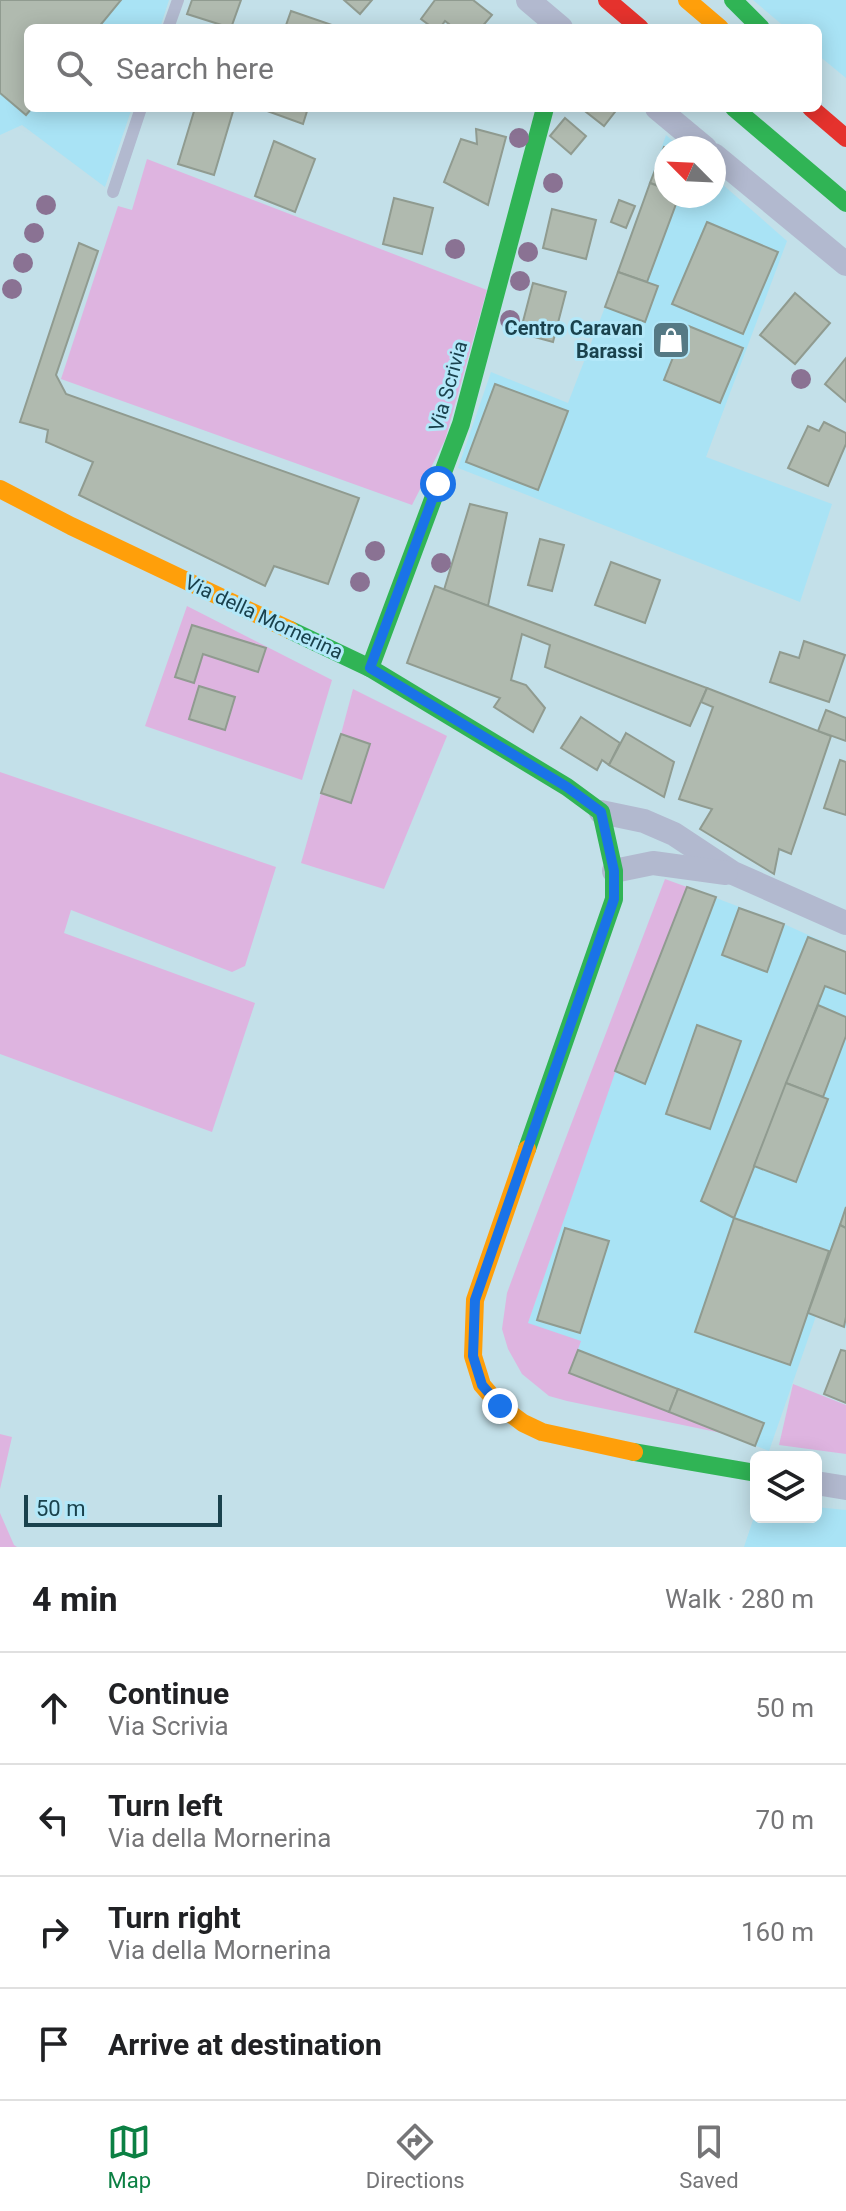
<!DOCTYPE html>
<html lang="en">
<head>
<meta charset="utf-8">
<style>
	:root { --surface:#fff; --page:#f2f2f2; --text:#202124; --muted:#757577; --line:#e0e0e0; --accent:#0b8043 }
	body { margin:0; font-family:Roboto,sans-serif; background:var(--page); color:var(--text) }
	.controls { position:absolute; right:24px; bottom:24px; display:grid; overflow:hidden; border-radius:12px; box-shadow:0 4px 20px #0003 }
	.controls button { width:72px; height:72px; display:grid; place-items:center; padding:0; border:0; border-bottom:2px solid var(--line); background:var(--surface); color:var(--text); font:40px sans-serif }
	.compass { position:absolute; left:654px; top:136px; width:72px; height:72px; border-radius:50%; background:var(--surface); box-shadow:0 4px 20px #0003; rotate:294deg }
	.scale { position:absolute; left:24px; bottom:20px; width:198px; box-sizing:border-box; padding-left:8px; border:4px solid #1a424d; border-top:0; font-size:22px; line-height:28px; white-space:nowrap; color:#1a424d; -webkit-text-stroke:6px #b3e8f9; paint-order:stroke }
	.stop { position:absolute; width:24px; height:24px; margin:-18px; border:6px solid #1a73e8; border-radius:50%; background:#fff }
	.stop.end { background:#1a73e8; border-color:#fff; box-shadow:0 2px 8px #0008 }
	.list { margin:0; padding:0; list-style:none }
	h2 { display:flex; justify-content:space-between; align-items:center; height:104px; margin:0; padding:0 32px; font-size:34px }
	h2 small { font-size:26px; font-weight:400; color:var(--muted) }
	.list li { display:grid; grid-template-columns:52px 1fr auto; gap:24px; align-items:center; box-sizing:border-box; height:112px; padding:0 32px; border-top:2px solid var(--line) }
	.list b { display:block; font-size:30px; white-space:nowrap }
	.list p { margin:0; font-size:26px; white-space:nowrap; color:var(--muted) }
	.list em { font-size:26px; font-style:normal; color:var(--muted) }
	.icon { flex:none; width:44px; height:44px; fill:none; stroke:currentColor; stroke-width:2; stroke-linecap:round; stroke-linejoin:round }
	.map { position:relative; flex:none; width:846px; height:1547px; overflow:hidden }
	.search { position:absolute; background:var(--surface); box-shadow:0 4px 20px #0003; left:24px; right:24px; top:24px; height:88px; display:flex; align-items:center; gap:20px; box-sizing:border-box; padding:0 28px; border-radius:12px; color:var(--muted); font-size:30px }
	.sheet { height:552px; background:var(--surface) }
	nav { display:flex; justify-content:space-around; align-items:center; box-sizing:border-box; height:112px; border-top:2px solid var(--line); background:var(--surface); font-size:22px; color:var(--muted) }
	nav a { display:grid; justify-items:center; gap:4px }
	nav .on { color:var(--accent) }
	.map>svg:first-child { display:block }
	.built { fill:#a9e3f5 }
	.green { fill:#deb4e0 }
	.building { fill:#b0baaf; stroke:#909b90; stroke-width:2 }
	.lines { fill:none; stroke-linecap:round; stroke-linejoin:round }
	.lane { stroke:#b2b9cf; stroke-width:12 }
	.street { stroke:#b2b9cf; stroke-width:24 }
	.fast { stroke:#30b455; stroke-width:18 }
	.slow { stroke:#ff9f0a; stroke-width:18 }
	.jam { stroke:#e5322d; stroke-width:18 }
	.tree { fill:#8a7293 }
	.route { stroke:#1a73e8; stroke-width:10 }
	.labels { text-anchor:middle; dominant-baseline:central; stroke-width:6; stroke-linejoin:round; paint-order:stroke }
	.poi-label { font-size:20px; font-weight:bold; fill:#1a424d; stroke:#b3e8f9; text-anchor:end }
	.street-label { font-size:20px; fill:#1a424d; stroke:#b3e8f9 }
</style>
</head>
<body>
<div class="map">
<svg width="846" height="1547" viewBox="0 0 846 1547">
	<rect width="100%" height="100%" fill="#c3e0e9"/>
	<g class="built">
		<polygon points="0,0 169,0 160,28 28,28 28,108 132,108 105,187 22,125 0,135"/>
		<polygon points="753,0 846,0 846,78 818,55 818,28 786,28"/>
		<polygon points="666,135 681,148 666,148 666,196 714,196 714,177 787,241 706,457 832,504 800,602 458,468 491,372 568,403 605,307"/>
		<polygon points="687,887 784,924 846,952 846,1328 816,1316 769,1451 569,1373 528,1323 615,1071"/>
		<polygon points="816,1507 846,1510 846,1547 744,1547 756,1511 756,1517 816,1517"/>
	</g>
	<g class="green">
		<polygon points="147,159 487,290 445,440 412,505 61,379 118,206 132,210"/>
		<polygon points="187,606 332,680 302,780 145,726"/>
		<polygon points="353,689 447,736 384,889 301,863 321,793 351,802 370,745 341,734"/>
		<polygon points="0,772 276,867 245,966 232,972 71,910 64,933 255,1003 212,1132 0,1054"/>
		<polygon points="665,879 687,887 617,1067 528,1323 581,1341 570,1372 726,1434 567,1401 549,1396 522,1374 508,1349 502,1329 507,1293 521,1255"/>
		<polygon points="793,1384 846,1405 846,1454 779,1445"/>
		<polygon points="0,1434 12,1437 0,1489"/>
		<polygon points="0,1513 14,1545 17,1547 0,1547"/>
	</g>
	<g class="building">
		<polygon points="0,0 121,0 98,28 28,28 28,108 32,108 26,115 0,93"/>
		<polygon points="192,0 241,0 231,28 187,14"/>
		<polygon points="344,0 372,0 360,14"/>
		<polygon points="435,0 473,0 492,15 481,28 454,28 445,21 440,28 433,28 421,19"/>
		<polygon points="291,11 335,26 334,28 285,28"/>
		<polygon points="195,108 234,108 214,175 178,164"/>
		<polygon points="259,108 308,108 303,124"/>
		<polygon points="581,108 618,108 604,126"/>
		<polygon points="565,118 586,136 571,154 550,136"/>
		<polygon points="476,129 506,137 488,205 444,182 461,139 477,144"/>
		<polygon points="274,141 315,159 295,212 255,196"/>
		<polygon points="664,147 668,148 666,189 650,183"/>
		<polygon points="650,183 666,189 666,196 679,196 647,282 618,272"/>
		<polygon points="394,198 433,208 422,254 383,244"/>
		<polygon points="619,200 635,206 626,228 611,222"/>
		<polygon points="552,209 596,220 586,259 543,248"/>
		<polygon points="707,222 778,252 743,334 672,304"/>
		<polygon points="79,243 98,251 56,375 66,394 359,498 328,584 274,566 265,586 79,495 93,462 46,442 48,430 20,422"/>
		<polygon points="618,272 658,286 645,322 605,307"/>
		<polygon points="533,283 566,292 553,342 520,333"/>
		<polygon points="795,293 830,323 795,364 760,335"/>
		<polygon points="686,325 743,348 720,403 664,380"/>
		<polygon points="846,358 846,402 825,384"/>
		<polygon points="495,384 568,411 538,490 466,462"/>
		<polygon points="824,422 846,433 846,444 828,486 788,468 808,426 819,431"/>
		<polygon points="470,504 507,513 488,606 444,590"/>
		<polygon points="540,539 564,545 552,591 528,585"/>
		<polygon points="611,562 660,580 645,623 595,605"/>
		<polygon points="435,586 707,688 690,726 545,667 550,645 522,634 511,680 526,685 545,708 533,732 494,707 500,698 407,663"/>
		<polygon points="192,625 266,648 258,672 203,654 194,683 175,677"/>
		<polygon points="804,641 845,655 829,702 770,682 780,652 799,658"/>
		<polygon points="199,686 235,697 225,730 189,719"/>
		<polygon points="707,688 831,736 791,854 779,849 774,874 700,829 712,809 679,799 713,707 701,702"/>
		<polygon points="826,710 846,718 846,741 818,731"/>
		<polygon points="581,717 620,743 609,765 602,760 597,770 561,748"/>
		<polygon points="626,733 674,762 664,797 609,765"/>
		<polygon points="341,734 370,744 351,803 321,793"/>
		<polygon points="840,760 846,762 846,815 824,808"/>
		<polygon points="687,887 716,897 645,1084 615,1071"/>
		<polygon points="739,908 784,924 767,972 722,955"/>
		<polygon points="808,937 846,952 846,994 825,986 734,1218 701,1201"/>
		<polygon points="818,1005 846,1017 846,1036 823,1097 786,1083"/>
		<polygon points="697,1025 741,1041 710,1129 666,1114"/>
		<polygon points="786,1083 828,1099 796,1182 754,1166"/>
		<polygon points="846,1207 846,1228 840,1225"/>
		<polygon points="734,1218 829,1251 790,1365 695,1332"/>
		<polygon points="840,1225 846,1228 846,1317 844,1327 808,1313"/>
		<polygon points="565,1228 609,1241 580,1333 537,1320"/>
		<polygon points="578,1350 678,1389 669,1412 569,1373"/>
		<polygon points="841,1350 846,1351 846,1403 824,1394"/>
		<polygon points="678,1389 764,1423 755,1446 669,1412"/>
	</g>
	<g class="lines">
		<g class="lane">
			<polyline points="168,28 178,0"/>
			<polyline points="113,192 141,108"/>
		</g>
		<g class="street">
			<polyline points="528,0 561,28"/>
			<polyline points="657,108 705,148"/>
			<polyline points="714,155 846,264"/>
			<polyline points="601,812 644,821 674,834 733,873 846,923"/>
			<polyline points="614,871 653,863 726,873"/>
			<polyline points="816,1483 846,1488"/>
		</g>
		<g class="fast">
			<polyline points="733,0 761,28"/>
			<polyline points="734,108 846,203"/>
			<polyline points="290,630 370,668 567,787 601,812 614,871 614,899 527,1149"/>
			<polyline points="370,668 461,424 545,108"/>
			<polyline points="634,1452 756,1473"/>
		</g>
		<g class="slow">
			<polyline points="687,0 720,28"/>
			<polyline points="0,489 71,526 290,630"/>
			<polyline points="527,1149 475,1300 473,1356 482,1385 500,1406 523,1423 542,1432 634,1452"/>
		</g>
		<g class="jam">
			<polyline points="607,0 640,28"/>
			<polyline points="811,108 846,138"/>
		</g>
	</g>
	<g class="tree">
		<circle cx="519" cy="138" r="10"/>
		<circle cx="553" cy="183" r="10"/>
		<circle cx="46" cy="205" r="10"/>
		<circle cx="34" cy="233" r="10"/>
		<circle cx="455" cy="249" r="10"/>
		<circle cx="528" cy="252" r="10"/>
		<circle cx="23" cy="263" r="10"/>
		<circle cx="520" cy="281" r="10"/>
		<circle cx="12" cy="289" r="10"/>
		<circle cx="510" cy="320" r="10"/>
		<circle cx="801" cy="379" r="10"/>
		<circle cx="375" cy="551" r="10"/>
		<circle cx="441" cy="563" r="10"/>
		<circle cx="360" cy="582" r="10"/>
	</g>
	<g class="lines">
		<polyline class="route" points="438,484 370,668 567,787 601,812 614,871 614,899 475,1300 473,1356 482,1385 500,1406"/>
	</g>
	<defs>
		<g id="shop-square" transform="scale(2)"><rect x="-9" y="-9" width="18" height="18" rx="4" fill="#557984" stroke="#b3e8f9"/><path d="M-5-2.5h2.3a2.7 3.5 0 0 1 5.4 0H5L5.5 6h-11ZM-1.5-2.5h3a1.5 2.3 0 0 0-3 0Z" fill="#fff"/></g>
	</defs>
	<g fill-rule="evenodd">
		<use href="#shop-square" x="671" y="340"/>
	</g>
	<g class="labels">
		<g class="poi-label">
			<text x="643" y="328">Centro Caravan<tspan x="643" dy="23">Barassi</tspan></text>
		</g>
		<g class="street-label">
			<text transform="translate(448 386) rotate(-74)">Via Scrivia</text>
			<text transform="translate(264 617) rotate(25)">Via della Mornerina</text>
		</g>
	</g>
</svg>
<div class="controls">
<button><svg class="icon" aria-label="layers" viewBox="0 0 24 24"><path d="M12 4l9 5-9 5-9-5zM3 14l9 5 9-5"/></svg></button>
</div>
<svg class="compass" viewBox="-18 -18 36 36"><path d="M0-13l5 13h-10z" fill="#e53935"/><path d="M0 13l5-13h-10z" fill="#757577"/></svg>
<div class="scale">50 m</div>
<div class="stop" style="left:438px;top:484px"></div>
<div class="stop end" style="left:500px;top:1406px"></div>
<div class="search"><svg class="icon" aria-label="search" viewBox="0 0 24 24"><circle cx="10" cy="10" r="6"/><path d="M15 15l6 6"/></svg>Search here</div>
</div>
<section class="sheet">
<h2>4 min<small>Walk · 280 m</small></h2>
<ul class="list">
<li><svg class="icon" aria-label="ahead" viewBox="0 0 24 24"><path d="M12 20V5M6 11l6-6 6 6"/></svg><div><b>Continue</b><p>Via Scrivia</p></div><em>50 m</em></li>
<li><svg class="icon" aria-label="left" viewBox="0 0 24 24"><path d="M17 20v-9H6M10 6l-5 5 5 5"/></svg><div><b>Turn left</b><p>Via della Mornerina</p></div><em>70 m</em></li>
<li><svg class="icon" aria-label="right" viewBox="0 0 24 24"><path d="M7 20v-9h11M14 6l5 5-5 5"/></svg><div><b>Turn right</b><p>Via della Mornerina</p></div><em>160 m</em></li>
<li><svg class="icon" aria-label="arrive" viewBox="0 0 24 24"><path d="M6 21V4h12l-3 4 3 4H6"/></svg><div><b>Arrive at destination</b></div></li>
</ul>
</section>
<nav>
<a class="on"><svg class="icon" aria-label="map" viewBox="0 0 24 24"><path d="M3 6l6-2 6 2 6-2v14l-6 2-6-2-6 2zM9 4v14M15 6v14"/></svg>Map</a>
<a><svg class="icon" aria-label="directions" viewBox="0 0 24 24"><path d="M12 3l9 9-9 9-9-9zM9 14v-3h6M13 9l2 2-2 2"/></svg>Directions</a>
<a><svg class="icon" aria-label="saved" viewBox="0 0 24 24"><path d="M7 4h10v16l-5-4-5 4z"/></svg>Saved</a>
</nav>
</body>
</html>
